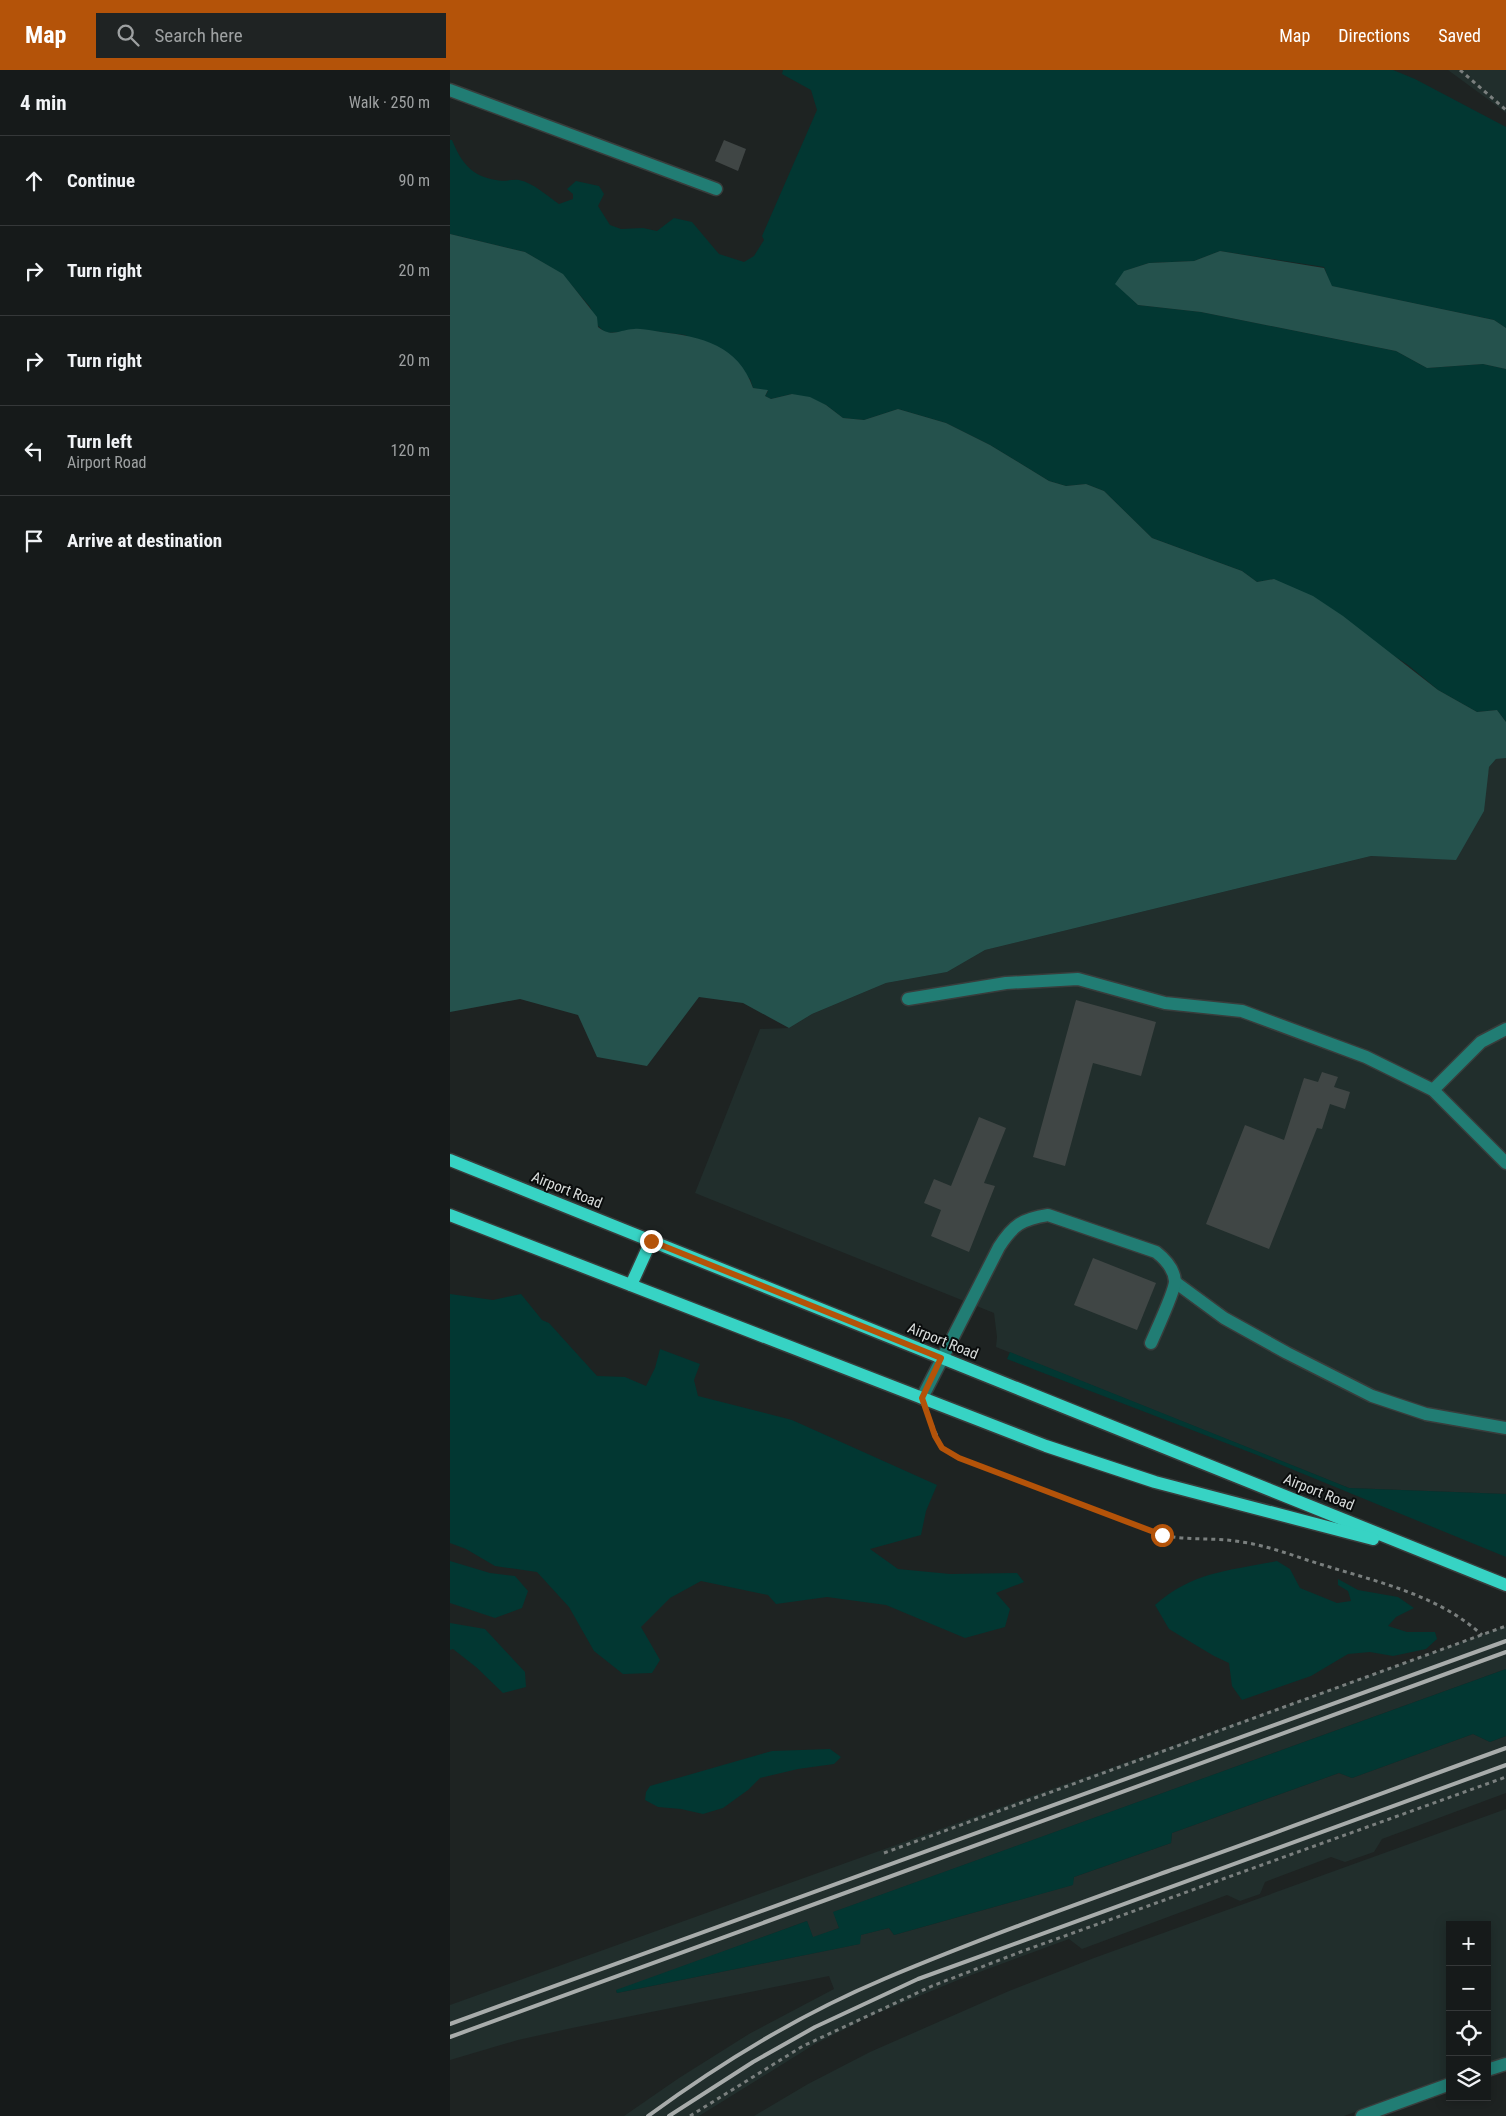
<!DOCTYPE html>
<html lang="en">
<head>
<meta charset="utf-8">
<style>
	:root { --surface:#161a1a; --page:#1f2323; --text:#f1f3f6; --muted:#9ea1a2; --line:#353839; --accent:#b45309 }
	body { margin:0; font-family:"Roboto Condensed",sans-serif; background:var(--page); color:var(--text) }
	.controls { position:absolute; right:15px; bottom:15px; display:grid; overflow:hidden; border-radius:0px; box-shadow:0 2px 12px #0003 }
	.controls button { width:45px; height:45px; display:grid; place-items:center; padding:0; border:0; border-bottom:1px solid var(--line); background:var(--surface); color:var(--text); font:25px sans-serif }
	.stop { position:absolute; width:15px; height:15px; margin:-11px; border:4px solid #b45309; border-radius:50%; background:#fff }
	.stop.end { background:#b45309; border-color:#fff; box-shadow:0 1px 5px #0008 }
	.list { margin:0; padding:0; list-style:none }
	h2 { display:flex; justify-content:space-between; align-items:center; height:65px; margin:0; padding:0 20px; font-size:21px }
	h2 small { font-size:16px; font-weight:400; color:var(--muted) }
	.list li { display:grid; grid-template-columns:32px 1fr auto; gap:15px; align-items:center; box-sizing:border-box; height:90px; padding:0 20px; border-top:1px solid var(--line) }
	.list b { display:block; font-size:19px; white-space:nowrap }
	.list p { margin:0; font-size:16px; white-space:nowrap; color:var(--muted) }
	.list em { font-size:16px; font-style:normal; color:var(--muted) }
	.icon { flex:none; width:28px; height:28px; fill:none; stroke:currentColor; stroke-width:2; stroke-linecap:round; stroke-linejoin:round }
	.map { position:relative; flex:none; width:1056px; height:2046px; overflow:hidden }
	header { display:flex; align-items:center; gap:30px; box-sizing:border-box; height:70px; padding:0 25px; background:var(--accent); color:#fff }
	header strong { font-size:24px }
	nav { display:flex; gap:28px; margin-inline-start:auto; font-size:18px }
	.search { width:350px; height:45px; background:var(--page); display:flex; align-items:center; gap:12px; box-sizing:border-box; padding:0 18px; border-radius:0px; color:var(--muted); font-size:19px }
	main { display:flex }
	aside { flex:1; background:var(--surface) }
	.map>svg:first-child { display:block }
	.built { fill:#212e2c }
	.green { fill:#023732 }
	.water { fill:#25524d }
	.building { fill:#404645 }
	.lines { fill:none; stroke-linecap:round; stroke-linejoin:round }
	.minor-casing { stroke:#383d3c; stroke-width:15 }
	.major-casing { stroke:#383d3c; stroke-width:15 }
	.path { stroke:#7a7f7e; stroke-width:3; stroke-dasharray:4 4; stroke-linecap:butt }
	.minor { stroke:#217d74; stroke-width:12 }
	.major { stroke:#37d3c4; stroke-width:12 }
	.rail { stroke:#a8acab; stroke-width:4 }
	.route { stroke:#b45309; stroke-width:6 }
	.labels { text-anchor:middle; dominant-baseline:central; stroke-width:4; stroke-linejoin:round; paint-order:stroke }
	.street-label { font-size:15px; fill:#d8dcdb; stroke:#0a0c0c }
</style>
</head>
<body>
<header>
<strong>Map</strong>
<div class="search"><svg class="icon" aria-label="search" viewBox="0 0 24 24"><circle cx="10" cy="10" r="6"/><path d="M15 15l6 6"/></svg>Search here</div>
<nav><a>Map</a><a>Directions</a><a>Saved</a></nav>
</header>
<main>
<aside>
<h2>4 min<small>Walk · 250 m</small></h2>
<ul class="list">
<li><svg class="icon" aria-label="ahead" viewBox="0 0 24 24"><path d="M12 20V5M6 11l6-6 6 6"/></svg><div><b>Continue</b></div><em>90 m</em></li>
<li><svg class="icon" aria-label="right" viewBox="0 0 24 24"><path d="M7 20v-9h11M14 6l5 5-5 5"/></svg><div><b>Turn right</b></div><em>20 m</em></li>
<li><svg class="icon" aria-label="right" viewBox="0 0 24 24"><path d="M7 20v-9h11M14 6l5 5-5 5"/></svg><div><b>Turn right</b></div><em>20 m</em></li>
<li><svg class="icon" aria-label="left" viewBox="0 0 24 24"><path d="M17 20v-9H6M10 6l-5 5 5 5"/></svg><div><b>Turn left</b><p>Airport Road</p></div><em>120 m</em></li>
<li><svg class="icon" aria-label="arrive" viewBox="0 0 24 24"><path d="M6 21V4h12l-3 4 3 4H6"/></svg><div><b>Arrive at destination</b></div></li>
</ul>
</aside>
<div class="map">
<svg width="1056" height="2046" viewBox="0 0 1056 2046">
	<rect width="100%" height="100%" fill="#1e2322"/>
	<g class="built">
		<polygon points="998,0 1056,0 1056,43 1043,33"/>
		<polygon points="1053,687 1056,688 1056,1424 899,1418 546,1277 547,1267 544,1243 245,1123 310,959 339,958 362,944 436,913 497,902 535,880 921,786 1006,789 1036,715 1039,697 1046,689"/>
		<polygon points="1056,1556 1056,1599 384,1842 389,1858 363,1868 357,1851 166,1921 167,1923 409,1874 410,1865 439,1858 444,1865 622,1815 624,1807 721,1773 722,1763 889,1703 902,1708 1023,1664 1040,1672 1056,1666 1056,1723 932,1769 924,1782 895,1792 881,1787 815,1812 810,1824 790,1831 777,1825 632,1879 619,1869 508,1910 421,1946 365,1974 249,2046 174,2046 229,2008 299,1964 384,1919 379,1906 122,1958 68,1970 0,1990 0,1935"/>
		<polygon points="1056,1739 1056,1987 1037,1994 1037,1855 1000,1855 1000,2008 894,2046 304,2046 358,2014 420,1982 559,1921 644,1888"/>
	</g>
	<g class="green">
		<path d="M333 0H943L965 9 1056 57V258L1044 250 881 216 874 197 770 181 744 191 699 193 675 201 666 214 688 235 751 242 946 281 977 298 1033 294 1056 299V652L1047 640 1027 642 988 620 958 595 824 509 807 512 792 501 702 468 654 421 636 414 616 416 599 411 540 375 496 353 448 339 414 350 393 348 376 335 342 324 321 329 315 326 318 321 303 318 300 309 235 265 185 259 172 262 156 263 148 256 140 237 112 204 75 182 0 164V70H2C11 92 21 106 46 110 53 112 62 109 69 110 84 113 97 126 109 134L123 129V124L117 119 126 111 149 116 154 124 148 136 160 155 171 159 193 158 207 161 224 148 242 152 269 184 294 192 304 186 314 170 312 166 367 40 361 20 332 4Z"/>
		<polygon points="0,1224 43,1230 71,1224 92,1250 99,1253 147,1306 175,1307 196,1316 205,1298 210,1279 250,1294 244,1310 248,1326 342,1350 487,1415 476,1441 471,1465 420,1479 448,1499 500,1504 567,1503 574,1512 546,1523 560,1539 555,1557 515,1568 436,1535 377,1527 326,1534 318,1525 251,1511 220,1528 191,1557 210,1590 202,1603 173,1604 144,1581 119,1537 87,1502 45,1496 16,1479 0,1473"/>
		<polygon points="560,1282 899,1418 1056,1424 1056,1487 807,1385 557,1289"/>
		<polygon points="0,1491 40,1503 65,1506 78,1521 72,1538 45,1548 0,1533"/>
		<path d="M827 1491 840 1499 850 1518 887 1533 901 1531 898 1521 888 1515V1509L908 1520 948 1527 964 1538 946 1547 938 1556 957 1562H985L987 1569 976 1579 943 1586 920 1582 898 1584 861 1606 792 1630 782 1616 779 1593 764 1586 719 1559 705 1535C744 1501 779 1501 827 1491Z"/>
		<polygon points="0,1553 35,1559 75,1602 76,1617 53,1623 26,1597 3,1579 0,1580"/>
		<polygon points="1056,1599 1056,1666 1040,1672 1023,1664 902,1708 889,1703 722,1763 721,1773 624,1807 623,1815 444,1865 439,1858 411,1865 410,1874 167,1923 166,1920 357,1851 363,1867 389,1858 383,1842"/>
		<polygon points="380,1679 391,1687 384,1694 348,1699 310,1708 298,1720 273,1738 253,1744 231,1739 208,1737 195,1730 196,1722 200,1716 322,1681"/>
	</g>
	<g class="water">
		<path d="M0 164 75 182 113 204 147 247 148 257C162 268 168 260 184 259 192 258 202 261 211 262 252 267 288 275 303 318L318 320 315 326 321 329 342 324 360 327 376 335 393 348 414 350 448 339 496 353 540 375 599 411 616 416 636 414 654 421 702 468 792 501 807 512 824 509 863 526 893 546 988 620 1027 642 1047 640 1056 652V688L1046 689 1039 697 1034 741 1006 790 921 786 535 880 497 902 436 913 362 944 339 958 293 933 249 927 197 996 147 987 128 945 70 929 0 942Z"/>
		<polygon points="770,181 874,198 882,216 1044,250 1056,258 1056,299 1033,294 977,298 946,281 751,242 688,235 665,214 674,201 699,193 744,191"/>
	</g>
	<g class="building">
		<polygon points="274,70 296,79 288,101 265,91"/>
		<polygon points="626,930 706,952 691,1006 643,993 615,1096 583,1087"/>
		<polygon points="872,1002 888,1007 884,1017 900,1022 895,1039 880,1034 872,1059 867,1058 819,1179 756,1154 795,1055 834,1070 854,1008 868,1012"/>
		<polygon points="529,1047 556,1058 534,1113 545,1116 519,1182 481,1166 491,1140 474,1133 484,1109 501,1116"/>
		<polygon points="643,1188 706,1213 687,1260 624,1235"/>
	</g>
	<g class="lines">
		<g class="minor-casing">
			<g id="minor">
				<polyline points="0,20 266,119"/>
				<polyline points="458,929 556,913 628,909 715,933 792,941 916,987 983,1020 1056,1093"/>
				<polyline points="983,1020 1031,972 1056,959"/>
				<polyline points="725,1212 774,1248 837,1283 922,1326 976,1344 1056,1358"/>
				<path d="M472 1328 549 1177C563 1155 572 1149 598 1145L706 1182C715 1189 724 1199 725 1211 725 1221 706 1261 701 1273"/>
				<polyline points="1037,2000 1056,1994"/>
				<polyline points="912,2046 1000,2014"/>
			</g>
		</g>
		<g class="major-casing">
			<g id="major">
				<polyline points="0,1090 1056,1515"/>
				<polyline points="0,1145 596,1376 705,1412 923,1469"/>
				<polyline points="181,1215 201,1171"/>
			</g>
		</g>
		<g class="path">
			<polyline points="1010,0 1056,40"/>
			<path d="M479 1347 492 1378 509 1388 712 1465C739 1471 765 1467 792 1472 820 1476 846 1487 873 1495 928 1512 988 1525 1032 1565"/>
			<polyline points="434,1783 1056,1556"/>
			<polyline points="240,2046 353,1976 482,1916 573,1881 1056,1707"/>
		</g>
		<use href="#minor" class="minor"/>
		<use href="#major" class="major"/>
		<g class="rail">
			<polyline points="0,1954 1056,1571"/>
			<polyline points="0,1967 1056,1582"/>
			<path d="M198 2046C269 1994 353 1943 434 1909 529 1869 627 1834 724 1799 835 1760 945 1718 1056 1678"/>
			<polyline points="219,2046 303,1992 365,1957 468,1909 1056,1695"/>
		</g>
	</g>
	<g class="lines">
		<polyline class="route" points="201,1171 491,1288 472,1328 485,1366 492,1378 509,1388 712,1465"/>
	</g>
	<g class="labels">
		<g class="street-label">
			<text transform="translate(117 1120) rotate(22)">Airport Road</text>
			<text transform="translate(493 1271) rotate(22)">Airport Road</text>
			<text transform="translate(869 1422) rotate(22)">Airport Road</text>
		</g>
	</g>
</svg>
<div class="controls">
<button>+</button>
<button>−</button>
<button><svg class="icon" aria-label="locate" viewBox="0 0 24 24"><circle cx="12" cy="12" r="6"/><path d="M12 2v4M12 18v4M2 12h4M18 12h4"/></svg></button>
<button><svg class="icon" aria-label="layers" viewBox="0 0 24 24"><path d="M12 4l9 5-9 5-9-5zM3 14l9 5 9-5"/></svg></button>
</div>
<div class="stop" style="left:712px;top:1465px"></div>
<div class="stop end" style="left:201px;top:1171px"></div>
</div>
</main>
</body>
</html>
